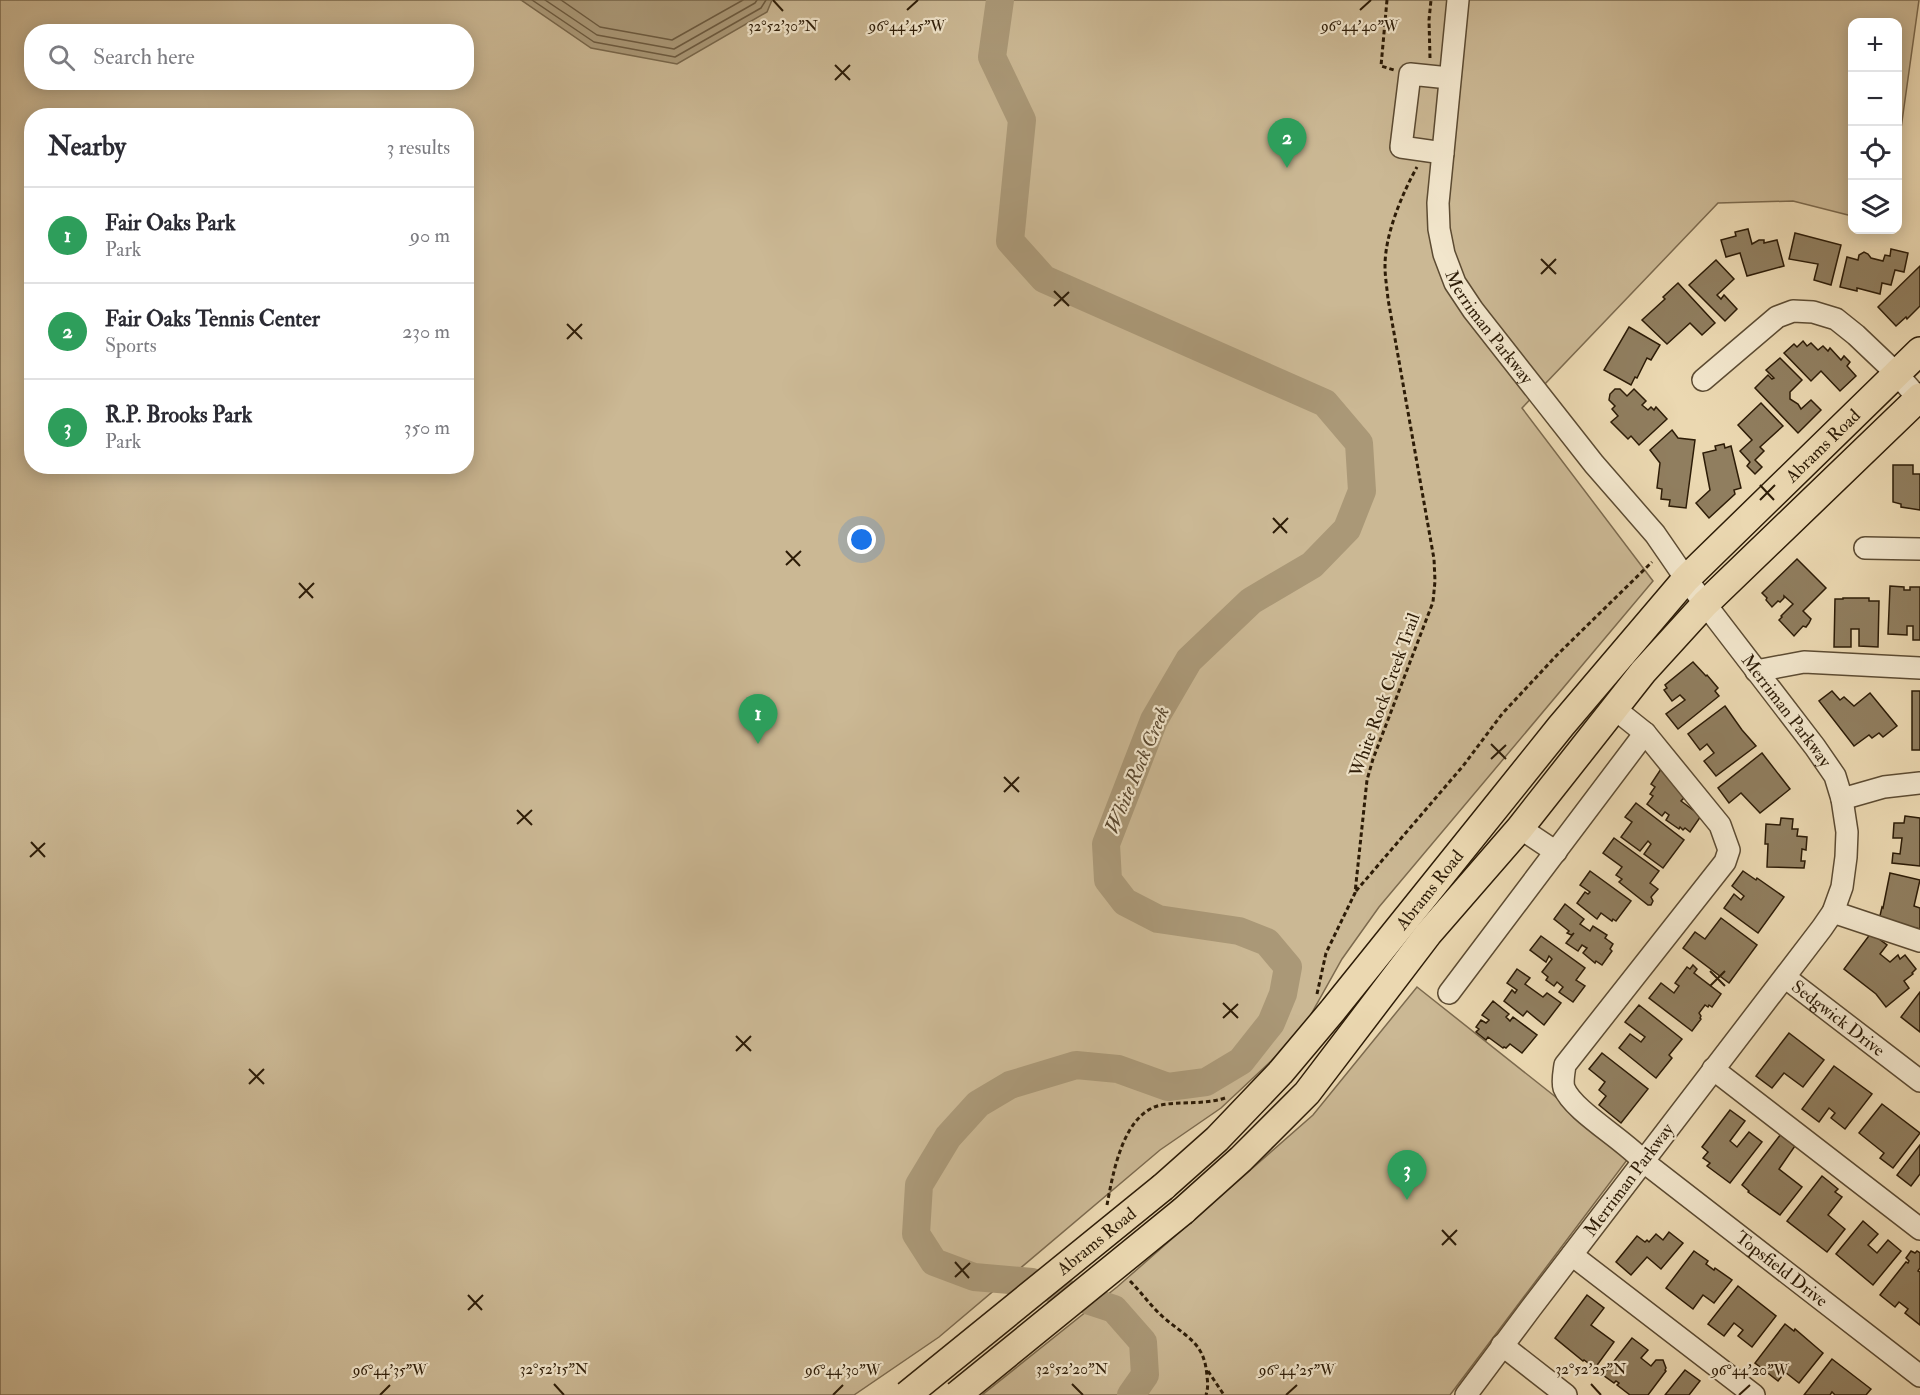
<!DOCTYPE html>
<html lang="en">
<head>
<meta charset="utf-8">
<style>
	:root { --surface:#fff; --page:#f2f2f3; --text:#2b2b33; --muted:#7c7c81; --line:#e1e1e2; --accent:#db2777 }
	body { margin:0; font-family:"IM FELL Double Pica",serif; background:var(--page); color:var(--text) }
	.controls { position:absolute; right:18px; top:18px; display:grid; overflow:hidden; border-radius:12px; box-shadow:0 3px 15px #0003 }
	.controls button { width:54px; height:54px; display:grid; place-items:center; padding:0; border:0; border-bottom:2px solid var(--line); background:var(--surface); color:var(--text); font:30px sans-serif }
	.you { position:absolute; left:862px; top:540px; width:21px; height:21px; margin:-15px; border:4px solid #fff; border-radius:50%; background:#1a73e8; box-shadow:0 0 0 9px #1a73e833 }
	.badge { display:grid; place-items:center; width:39px; height:39px; border-radius:50%; background:var(--accent); color:#fff; font-size:20px; font-weight:700 }
	.pin { position:absolute; translate:-50% -50px; filter:drop-shadow(0 2px 3px #0008) }
	.pin::after { content:''; position:absolute; top:32px; width:21px; height:18px; background:inherit; clip-path:polygon(0 0,100% 0,50% 100%) }
	.list { margin:0; padding:0; list-style:none }
	h2 { display:flex; justify-content:space-between; align-items:center; height:78px; margin:0; padding:0 24px; font-size:26px }
	h2 small { font-size:20px; font-weight:400; color:var(--muted) }
	.list li { display:grid; grid-template-columns:39px 1fr auto; gap:18px; align-items:center; box-sizing:border-box; height:96px; padding:0 24px; border-top:2px solid var(--line) }
	.list b { display:block; font-size:22px; white-space:nowrap }
	.list p { margin:0; font-size:20px; white-space:nowrap; color:var(--muted) }
	.list em { font-size:20px; font-style:normal; color:var(--muted) }
	.icon { flex:none; width:33px; height:33px; fill:none; stroke:currentColor; stroke-width:2; stroke-linecap:round; stroke-linejoin:round }
	.map { position:relative; flex:none; width:1920px; height:1395px; overflow:hidden }
	.search { position:absolute; background:var(--surface); box-shadow:0 3px 15px #0003; left:24px; top:24px; width:450px; height:66px; display:flex; align-items:center; gap:15px; box-sizing:border-box; padding:0 21px; border-radius:24px; color:var(--muted); font-size:22px }
	.panel { position:absolute; background:var(--surface); box-shadow:0 3px 15px #0003; left:24px; top:108px; width:450px; height:366px; border-radius:24px }
	.map>svg:first-child { display:block }
	.green { fill:#cbb894; stroke:#7c6a4e; stroke-width:1.5; fill-rule:evenodd }
	.water { fill:#aa9877; stroke:#78664a; stroke-width:1.5 }
	.lines { fill:none; stroke-linecap:round; stroke-linejoin:round }
	.shore { stroke:#6c5a3f; stroke-width:1.5 }
	.river { stroke:#aa9877; stroke-width:28 }
	.building { fill:#907e5f; stroke:#2d1c07; stroke-width:1.5 }
	.minor-casing { stroke:#5c4b32; stroke-width:24 }
	.major-casing { stroke:#2d1c07; stroke-width:30 }
	.path { stroke:#2d1c07; stroke-width:3; stroke-dasharray:4.5 3; stroke-linecap:butt }
	.minor { stroke:#f2e6cc; stroke-width:21 }
	.major { stroke:#ebd8b1; stroke-width:27 }
	.major-bridge-casing { stroke:#2d1c07; stroke-width:30; stroke-linecap:butt }
	.major-bridge { stroke:#ebd8b1; stroke-width:27 }
	.ticks { fill:none; stroke:#2d1c07; stroke-width:2 }
	.labels { text-anchor:middle; dominant-baseline:central; stroke-width:4.5; stroke-linejoin:round; paint-order:stroke }
	.street-label { font-size:18px; fill:#2d1c07; stroke:#f2e6cc }
	.water-label { font-size:20px; font-style:italic; fill:#59472e; stroke:#f2e6cc }
	.ticks-label { font-size:15px; text-anchor:middle; fill:#2d1c07; stroke:#f2e6cc; stroke-width:4.5; stroke-linejoin:round; paint-order:stroke }
</style>
</head>
<body>
<div class="map">
<svg width="1920" height="1395" viewBox="0 0 1920 1395">
	<rect width="100%" height="100%" fill="#ebd8b1"/>
	<filter id="stains"><feTurbulence type="fractalNoise" baseFrequency=".00333" numOctaves="4"/><feColorMatrix values="0 0 0 0 .2 0 0 0 0 .09 0 0 0 0 .02 0 0 0 .5 -.17"/></filter>
	<radialGradient id="worn" r=".72"><stop offset=".6" stop-color="#630" stop-opacity="0"/><stop offset="1" stop-color="#630" stop-opacity=".3"/></radialGradient>
	<g class="green">
		<path d="M0 0H1919L1898 150V22H1852V216L1793 201 1718 203 1522 408 1653 581 1379 907 1342 959 1300 1034 1221 1108 1160 1150 939 1337 854 1395H0ZM32 32H466V82H32ZM32 116H466V466H32Z"/>
		<polygon points="1417,987 1630,1156 1450,1395 982,1395 1117,1287 1313,1115"/>
	</g>
	<polygon class="water" points="521,0 772,0 767,12 677,64 591,48"/>
	<g class="lines">
		<g class="shore">
			<polyline points="532,0 594,42 675,57 761,8 766,0"/>
			<polyline points="545,0 597,35 674,49 755,3 757,0"/>
			<polyline points="561,0 600,27 672,40 743,0"/>
		</g>
		<polyline class="river" points="1000,0 992,57 1022,120 1010,241 1044,279 1325,403 1359,443 1362,491 1347,529 1312,565 1251,601 1189,660 1154,720 1106,844 1108,880 1125,902 1158,919 1239,931 1267,942 1288,967 1283,994 1271,1023 1241,1061 1206,1082 1168,1087 1118,1069 1076,1065 1010,1085 978,1104 948,1137 919,1185 916,1234 934,1262 974,1277 1032,1282 1114,1309 1143,1342 1145,1375 1131,1395"/>
	</g>
	<g class="building">
		<polygon points="1748,229 1752,244 1759,240 1764,240 1764,243 1777,240 1784,266 1747,276 1740,253 1726,257 1721,240 1736,236 1735,232"/>
		<polygon points="1795,233 1841,245 1831,285 1814,280 1818,264 1789,259"/>
		<polygon points="1891,249 1908,253 1904,272 1895,270 1891,285 1882,283 1880,294 1857,288 1857,291 1840,287 1847,257 1858,260 1859,255 1864,252 1868,254 1871,258 1883,261 1885,255 1890,256"/>
		<polygon points="1716,260 1734,279 1717,295 1721,299 1724,295 1737,309 1725,321 1689,285"/>
		<polygon points="1920,266 1920,306 1907,319 1906,317 1896,326 1878,307"/>
		<polygon points="1678,283 1715,323 1702,335 1690,323 1667,344 1642,320 1665,299 1663,297"/>
		<polygon points="1629,327 1660,345 1651,360 1647,358 1637,378 1635,377 1631,385 1604,370"/>
		<polygon points="1803,341 1807,346 1811,343 1818,350 1823,346 1828,351 1830,348 1841,360 1844,356 1850,362 1847,366 1856,376 1840,391 1821,371 1811,381 1784,353 1794,344 1797,347"/>
		<polygon points="1780,358 1802,380 1790,392 1790,399 1798,404 1801,409 1811,400 1821,410 1798,433 1755,388 1768,375 1772,379 1774,378 1766,370"/>
		<polygon points="1615,389 1620,389 1627,396 1634,389 1646,401 1642,405 1648,410 1651,407 1654,410 1656,407 1667,419 1639,445 1631,436 1628,439 1611,422 1618,416 1612,409 1615,406 1609,400 1610,394"/>
		<polygon points="1761,403 1783,426 1760,447 1764,451 1755,460 1762,467 1755,474 1747,466 1750,462 1740,451 1752,440 1738,425"/>
		<polygon points="1672,430 1678,438 1695,440 1686,508 1669,506 1670,500 1661,499 1662,489 1657,488 1660,463 1650,450"/>
		<polygon points="1724,444 1725,448 1731,446 1741,488 1734,490 1735,494 1709,518 1696,503 1710,490 1703,453 1716,450 1715,446"/>
		<polygon points="1893,465 1913,465 1913,474 1920,474 1920,510 1901,507 1901,504 1893,502"/>
		<polygon points="1797,559 1826,588 1803,611 1811,619 1809,623 1806,627 1803,626 1794,636 1779,620 1782,617 1781,616 1793,604 1784,596 1784,598 1780,602 1778,601 1772,607 1766,600 1767,598 1762,593"/>
		<polygon points="1890,586 1904,587 1904,590 1910,590 1910,587 1920,587 1920,640 1913,640 1913,626 1907,626 1907,635 1888,634"/>
		<polygon points="1843,598 1869,598 1869,601 1879,601 1878,647 1859,646 1859,629 1851,629 1851,647 1834,647 1835,599 1843,599"/>
		<polygon points="1693,662 1706,676 1707,675 1718,688 1715,691 1719,696 1678,729 1666,714 1685,700 1680,695 1672,701 1664,690 1667,688 1665,685"/>
		<polygon points="1832,691 1840,700 1844,697 1854,706 1870,693 1897,726 1883,737 1879,733 1872,738 1869,735 1854,746 1819,701"/>
		<rect x="1912" y="691" width="8" height="59"/>
		<polygon points="1725,706 1742,730 1756,746 1716,776 1704,761 1714,753 1707,744 1700,750 1688,734"/>
		<polygon points="1762,753 1790,789 1760,813 1741,793 1729,803 1718,788"/>
		<polygon points="1661,769 1687,795 1681,801 1701,816 1690,832 1685,828 1683,830 1680,827 1679,829 1666,820 1669,815 1665,812 1662,816 1647,804 1653,796 1650,794 1655,787 1651,784"/>
		<polygon points="1636,803 1684,840 1663,868 1644,854 1651,844 1648,841 1640,851 1621,837 1632,822 1625,817"/>
		<polygon points="1905,816 1920,818 1920,866 1892,863 1893,853 1900,854 1902,838 1893,838 1894,823 1904,823"/>
		<polygon points="1781,818 1793,819 1792,829 1798,829 1797,836 1807,837 1806,850 1802,849 1801,861 1805,861 1804,868 1767,867 1768,844 1765,844 1766,824 1780,825"/>
		<polygon points="1614,838 1659,871 1650,883 1658,889 1651,897 1653,901 1651,905 1648,905 1619,882 1622,879 1616,875 1622,867 1603,853"/>
		<polygon points="1590,871 1631,901 1616,921 1613,919 1612,921 1601,913 1597,919 1577,903 1585,892 1588,894 1590,892 1580,885"/>
		<polygon points="1743,871 1756,880 1757,878 1784,897 1758,933 1724,908 1734,894 1741,900 1744,896 1732,886"/>
		<polygon points="1890,873 1920,880 1914,906 1920,908 1920,929 1879,920 1882,907 1883,908"/>
		<polygon points="1565,904 1584,919 1580,924 1590,931 1593,926 1607,935 1605,938 1613,944 1610,949 1612,951 1602,965 1596,961 1595,963 1583,953 1587,948 1582,945 1578,951 1566,943 1574,933 1571,935 1567,933 1569,931 1554,919"/>
		<polygon points="1721,918 1757,945 1729,983 1683,948 1695,932 1705,939"/>
		<polygon points="1871,933 1887,945 1880,954 1890,962 1898,955 1900,959 1905,955 1916,969 1912,973 1913,974 1904,981 1909,988 1886,1007 1876,994 1844,969"/>
		<polygon points="1541,936 1585,968 1576,980 1585,986 1573,1002 1559,992 1563,987 1557,982 1554,986 1546,980 1548,977 1542,972 1552,959 1549,956 1546,962 1530,950"/>
		<polygon points="1693,965 1697,969 1694,973 1721,994 1712,1007 1709,1005 1708,1007 1705,1005 1699,1013 1701,1016 1700,1018 1701,1019 1692,1031 1649,998 1661,983 1674,993 1679,986 1675,983 1687,967 1690,969"/>
		<polygon points="1517,969 1530,978 1525,984 1543,997 1547,993 1561,1003 1544,1025 1527,1011 1523,1016 1504,1001 1512,990 1515,993 1517,990 1507,983"/>
		<polygon points="1920,992 1920,1032 1901,1017"/>
		<polygon points="1493,1001 1509,1014 1506,1017 1510,1021 1513,1017 1537,1035 1522,1053 1510,1044 1506,1048 1504,1047 1503,1048 1488,1037 1486,1040 1476,1032 1479,1029 1476,1027 1481,1020 1486,1023 1489,1020 1482,1015"/>
		<polygon points="1639,1005 1682,1039 1669,1055 1672,1058 1656,1078 1619,1048 1630,1034 1641,1042 1645,1037 1625,1022"/>
		<polygon points="1789,1033 1824,1060 1803,1087 1784,1073 1772,1088 1756,1076"/>
		<polygon points="1602,1053 1648,1089 1621,1123 1599,1105 1606,1096 1599,1090 1605,1082 1589,1069"/>
		<polygon points="1834,1066 1872,1094 1845,1129 1831,1118 1835,1113 1829,1108 1819,1122 1802,1109"/>
		<polygon points="1882,1104 1920,1133 1893,1168 1880,1158 1884,1153 1859,1133"/>
		<polygon points="1730,1110 1745,1121 1730,1141 1737,1147 1749,1132 1762,1142 1730,1183 1707,1166 1710,1163 1703,1158 1708,1152 1702,1147"/>
		<polygon points="1781,1134 1795,1146 1779,1169 1802,1187 1780,1215 1748,1192 1749,1191 1742,1185"/>
		<polygon points="1920,1145 1920,1174 1911,1186 1897,1175"/>
		<polygon points="1822,1176 1838,1189 1835,1192 1842,1197 1828,1215 1845,1229 1827,1252 1787,1221"/>
		<polygon points="1863,1221 1878,1234 1868,1245 1877,1253 1888,1240 1901,1251 1873,1285 1836,1254"/>
		<polygon points="1669,1232 1683,1243 1661,1269 1647,1257 1631,1275 1616,1262 1637,1236 1645,1242 1647,1240 1649,1242 1656,1234 1663,1240"/>
		<polygon points="1694,1251 1708,1261 1706,1264 1714,1270 1715,1268 1732,1280 1714,1303 1703,1295 1693,1309 1666,1288"/>
		<polygon points="1911,1251 1915,1253 1917,1251 1920,1253 1920,1268 1918,1271 1920,1272 1920,1325 1905,1313 1908,1309 1899,1302 1895,1307 1880,1295 1906,1262 1908,1263 1909,1261 1906,1258"/>
		<polygon points="1738,1286 1776,1316 1752,1347 1738,1336 1743,1330 1734,1323 1724,1336 1708,1324"/>
		<polygon points="1587,1295 1604,1308 1591,1325 1614,1342 1595,1368 1584,1360 1583,1361 1555,1338"/>
		<polygon points="1785,1324 1794,1331 1795,1329 1823,1353 1799,1383 1785,1372 1778,1381 1755,1363"/>
		<polygon points="1632,1338 1648,1350 1641,1358 1651,1366 1656,1360 1663,1360 1666,1368 1665,1370 1666,1371 1648,1395 1630,1395 1617,1385 1619,1383 1616,1381 1614,1383 1603,1375"/>
		<polygon points="1832,1359 1871,1389 1866,1395 1835,1395 1832,1392 1830,1395 1804,1395"/>
		<polygon points="1685,1370 1700,1381 1689,1395 1665,1395"/>
	</g>
	<g class="lines">
		<g class="minor-casing">
			<g id="minor">
				<path id="s1" d="M1458 0 1438 203 1439 229 1444 254 1455 283 1473 310 1594 464 1655 534 1686 579 1815 747 1835 776 1842 799 1847 832 1846 857 1842 887 1833 912 1822 928 1531 1308 1466 1395"/>
				<polyline points="1443,153 1401,147 1410,74 1449,78"/>
				<polyline points="1703,380 1777,317 1793,311 1813,312 1836,319 1856,335 1897,374 1918,398"/>
				<polyline points="1865,548 1920,549"/>
				<polyline points="1756,671 1804,662 1920,668"/>
				<path id="s2" d="M1615 709 1645 733 1720 825 1729 850 1725 862 1565 1065C1564 1072 1562 1082 1564 1088 1573 1111 1625 1140 1644 1162L1920 1376"/>
				<polyline points="1842,799 1884,787 1920,783"/>
				<polyline points="1520,828 1556,852"/>
				<polyline points="1833,912 1920,941"/>
				<path id="s3" d="M1786 978 1920 1081"/>
				<polyline points="1449,993 1645,733"/>
				<polyline points="1713,1069 1920,1229"/>
				<polyline points="1572,1255 1754,1395"/>
				<polyline points="1502,1345 1566,1395"/>
			</g>
		</g>
		<g class="major-casing">
			<g id="major">
				<path id="s4" d="M1163 1187 1217 1139 1280 1073 1333 1010 1561 726 1686 579 1920 351"/>
				<polyline points="1183,1211 1241,1159 1307,1093 1428,934 1520,828 1643,672 1705,604 1920,397"/>
			</g>
		</g>
		<g class="path">
			<polyline points="1387,0 1381,66 1394,70"/>
			<polyline points="1430,58 1429,20 1431,0"/>
			<polyline points="1356,891 1463,766 1502,714 1556,656 1652,562"/>
			<path d="M1317 994 1326 953 1355 893 1367 780 1373 759 1433 602 1435 581 1434 559 1388 299C1387 288 1385 277 1385 266 1385 234 1402 194 1417 167"/>
			<path d="M1107 1205C1113 1173 1123 1113 1161 1105 1182 1101 1204 1105 1225 1098"/>
			<path d="M1130 1281C1141 1292 1150 1305 1162 1316 1185 1337 1205 1341 1207 1377 1208 1383 1208 1389 1206 1395"/>
			<polyline points="1208,1371 1224,1395"/>
		</g>
		<use href="#minor" class="minor"/>
		<use href="#major" class="major"/>
		<g class="major-bridge-casing">
			<g id="major-bridge">
				<path id="s5" d="M907 1395 1163 1187"/>
				<polyline points="957,1395 1183,1211"/>
			</g>
		</g>
		<use href="#major-bridge" class="major-bridge"/>
	</g>
	<path class="ticks" d="M773 0 783 11M907 10 918 0M1360 10 1371 0M835 65 850 80M835 80 850 65M1541 259 1556 274M1541 274 1556 259M1054 291 1069 306M1054 306 1069 292M567 324 582 339M567 339 582 324M1760 485 1774 500M1760 500 1775 485M1273 518 1287 533M1273 533 1288 518M786 551 800 566M786 565 801 551M299 583 313 598M299 598 314 583M1491 744 1506 759M1491 759 1506 745M1004 777 1019 792M1004 792 1019 777M517 810 532 825M517 824 532 810M31 842 45 857M30 857 45 843M1710 971 1725 986M1710 986 1725 971M1223 1003 1238 1018M1223 1018 1238 1004M736 1036 751 1051M736 1051 751 1036M249 1069 264 1084M249 1084 264 1069M1442 1230 1456 1245M1442 1245 1457 1230M955 1262 969 1278M955 1277 970 1263M468 1295 482 1310M468 1310 483 1295M554 1384 564 1395M1072 1384 1083 1395M1591 1384 1601 1395M380 1395 390 1385M833 1395 843 1385M1286 1395 1297 1385M1739 1395 1750 1385"/>
	<g class="labels">
		<g class="street-label">
			<text stroke="none"><textPath href="#s1" startOffset="342">Merriman Parkway</textPath></text>
			<text stroke="none"><textPath href="#s4" startOffset="994">Abrams Road</textPath></text>
			<text transform="translate(1385 695) rotate(-70)">White Rock Creek Trail</text>
			<text stroke="none"><textPath href="#s1" startOffset="828">Merriman Parkway</textPath></text>
			<text stroke="none"><textPath href="#s4" startOffset="400">Abrams Road</textPath></text>
			<text stroke="none"><textPath href="#s3" startOffset="66">Sedgwick Drive</textPath></text>
			<text transform="translate(1629 1180) rotate(-53)">Merriman Parkway</text>
			<text stroke="none"><textPath href="#s5" startOffset="244">Abrams Road</textPath></text>
			<text stroke="none"><textPath href="#s2" startOffset="762">Topsfield Drive</textPath></text>
		</g>
		<g class="water-label">
			<text transform="translate(1137 770) rotate(-67)">White Rock Creek</text>
		</g>
	</g>
	<g class="ticks-label">
		<text x="907" y="31">96°44'45"W</text>
		<text x="1360" y="31">96°44'40"W</text>
		<text x="783" y="31">32°52'30"N</text>
		<text x="554" y="1374">32°52'15"N</text>
		<text x="1072" y="1374">32°52'20"N</text>
		<text x="1591" y="1374">32°52'25"N</text>
		<text x="390" y="1375">96°44'35"W</text>
		<text x="843" y="1375">96°44'30"W</text>
		<text x="1297" y="1375">96°44'25"W</text>
		<text x="1750" y="1375">96°44'20"W</text>
	</g>
	<rect width="100%" height="100%" filter="url(#stains)"/>
	<rect width="100%" height="100%" fill="url(#worn)"/>
</svg>
<div class="controls">
<button>+</button>
<button>−</button>
<button><svg class="icon" aria-label="locate" viewBox="0 0 24 24"><circle cx="12" cy="12" r="6"/><path d="M12 2v4M12 18v4M2 12h4M18 12h4"/></svg></button>
<button><svg class="icon" aria-label="layers" viewBox="0 0 24 24"><path d="M12 4l9 5-9 5-9-5zM3 14l9 5 9-5"/></svg></button>
</div>
<div class="you"></div>
<div class="pin badge" style="left:758px;top:744px;background:#2e9e5b">1</div>
<div class="pin badge" style="left:1287px;top:168px;background:#2e9e5b">2</div>
<div class="pin badge" style="left:1407px;top:1200px;background:#2e9e5b">3</div>
<div class="search"><svg class="icon" aria-label="search" viewBox="0 0 24 24"><circle cx="10" cy="10" r="6"/><path d="M15 15l6 6"/></svg>Search here</div>
<section class="panel">
<h2>Nearby<small>3 results</small></h2>
<ul class="list">
<li><span class="badge" style="background:#2e9e5b">1</span><div><b>Fair Oaks Park</b><p>Park</p></div><em>90 m</em></li>
<li><span class="badge" style="background:#2e9e5b">2</span><div><b>Fair Oaks Tennis Center</b><p>Sports</p></div><em>230 m</em></li>
<li><span class="badge" style="background:#2e9e5b">3</span><div><b>R.P. Brooks Park</b><p>Park</p></div><em>350 m</em></li>
</ul>
</section>
</div>
</body>
</html>
